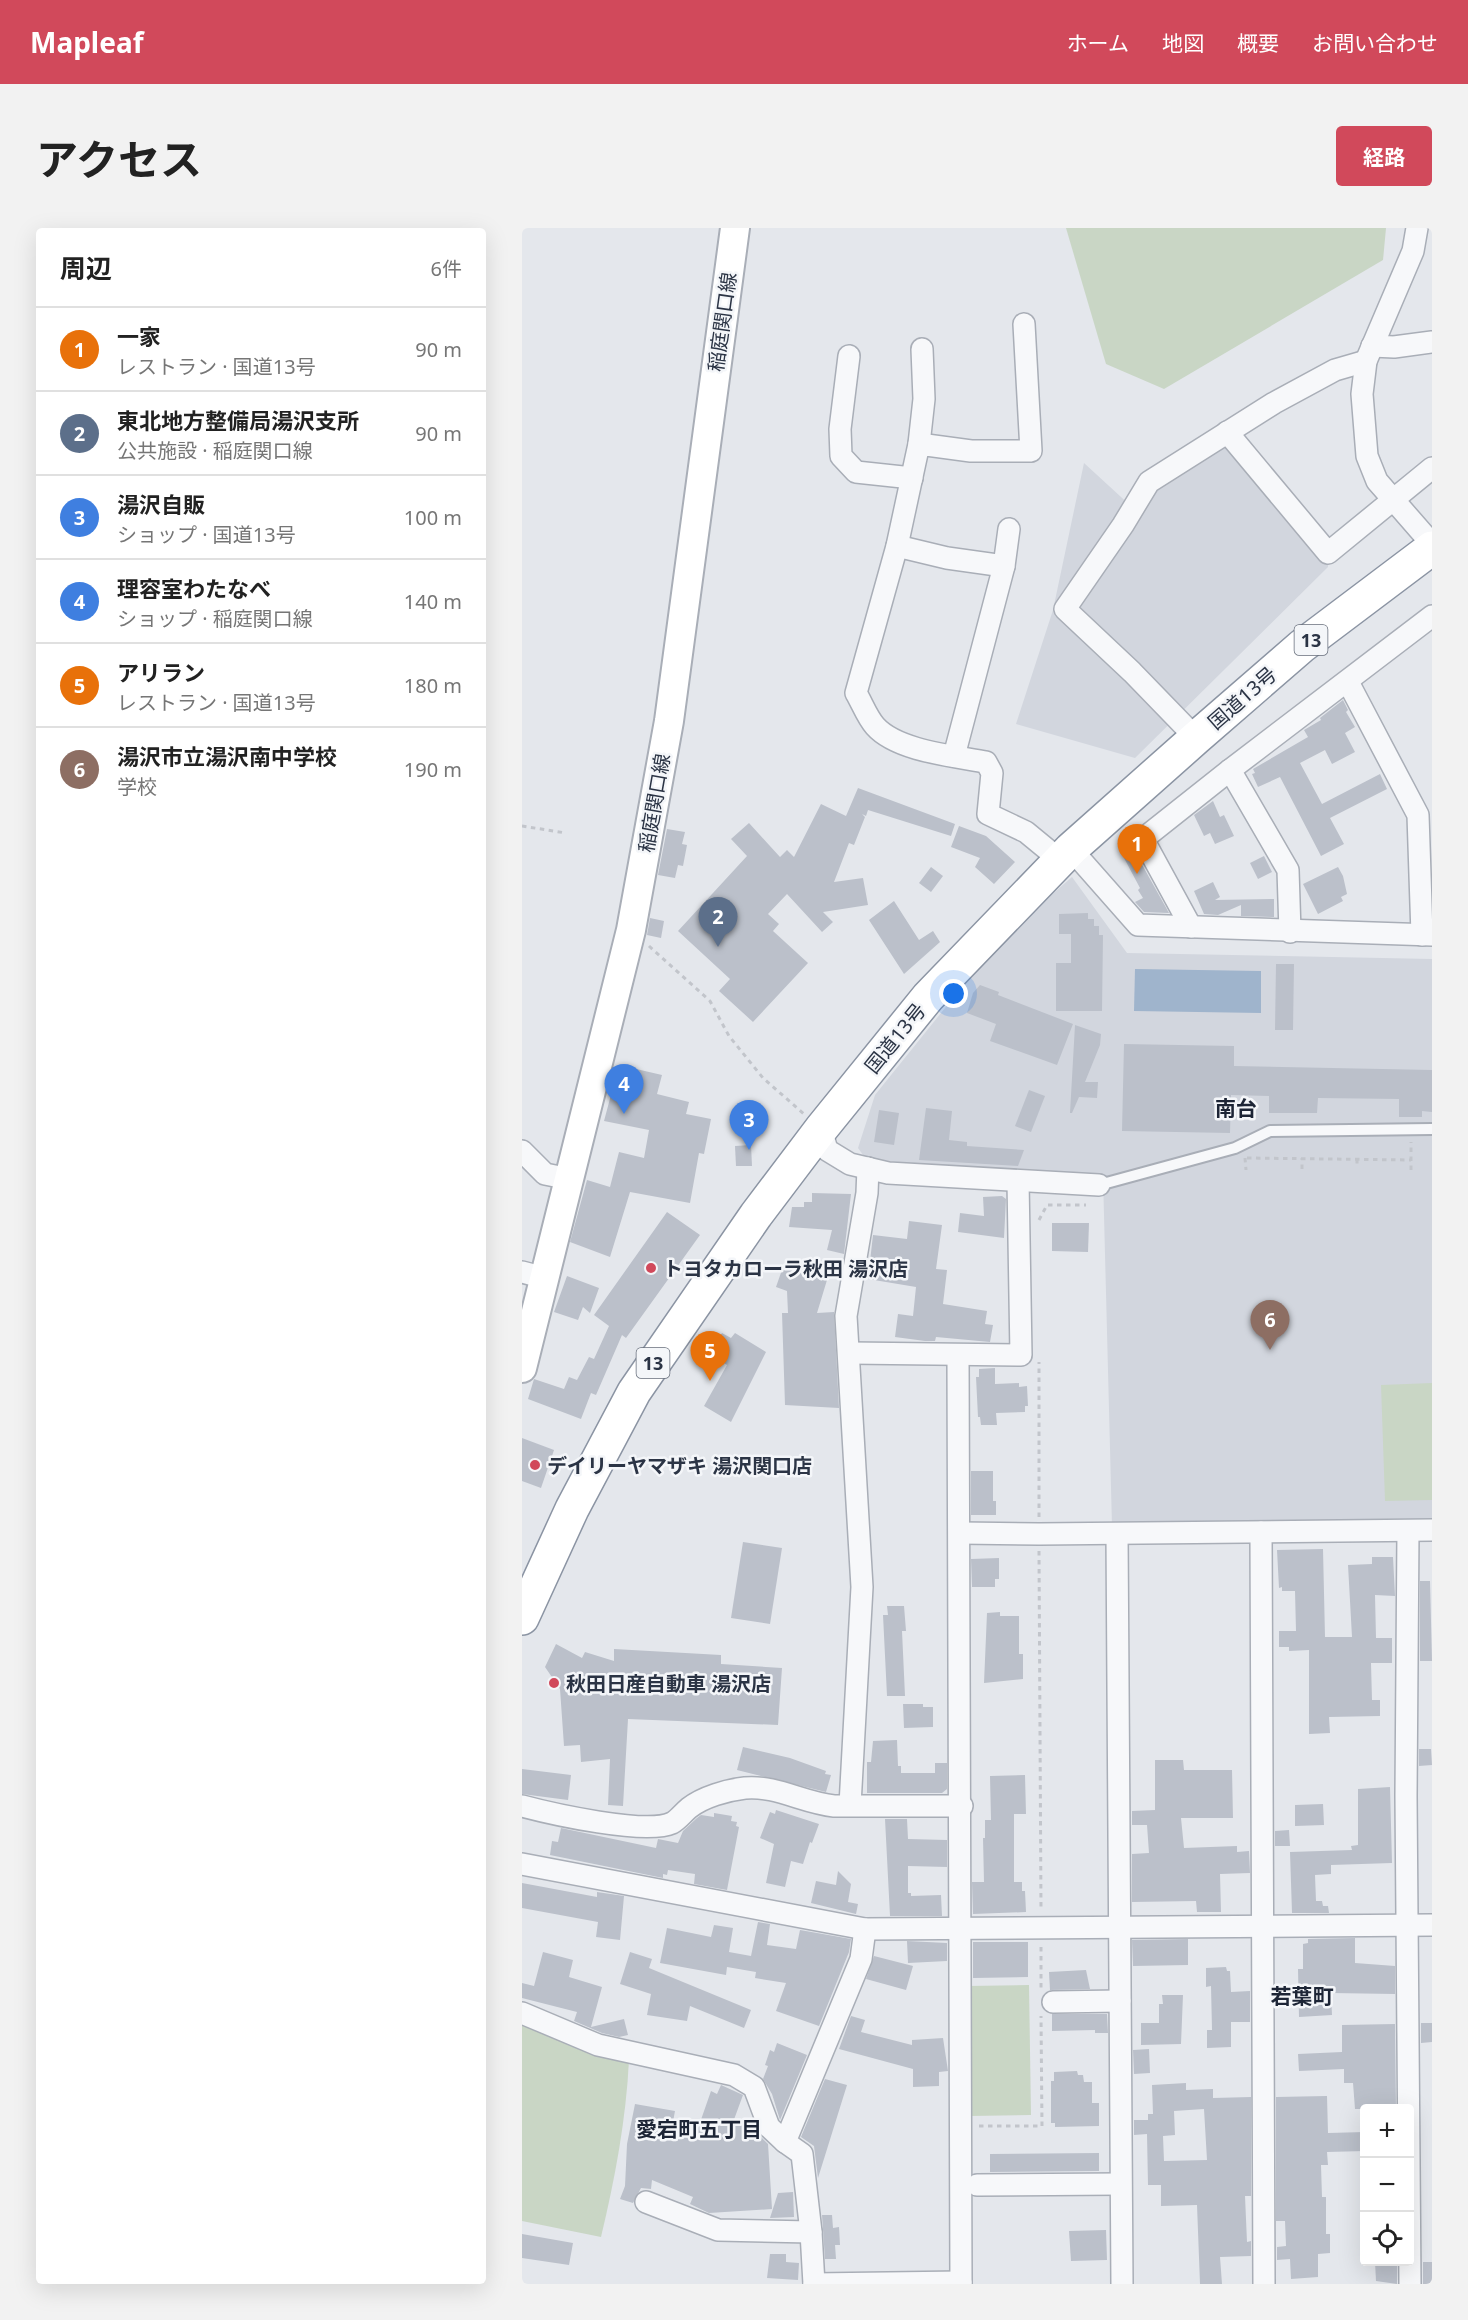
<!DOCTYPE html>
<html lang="ja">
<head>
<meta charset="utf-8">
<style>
	:root { --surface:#fff; --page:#f2f2f2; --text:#222; --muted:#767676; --line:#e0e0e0; --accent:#d1495b }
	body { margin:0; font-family:"Noto Sans","Noto Sans JP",sans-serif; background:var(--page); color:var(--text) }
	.controls { position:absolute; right:18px; bottom:18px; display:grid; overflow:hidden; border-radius:6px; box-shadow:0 6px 24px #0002 }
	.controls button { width:54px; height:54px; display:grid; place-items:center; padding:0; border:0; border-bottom:2px solid var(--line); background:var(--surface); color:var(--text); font:30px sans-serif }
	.you { position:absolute; left:432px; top:766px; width:21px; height:21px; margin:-15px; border:4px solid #fff; border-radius:50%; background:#1a73e8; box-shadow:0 0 0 9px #1a73e833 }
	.badge { display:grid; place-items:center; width:39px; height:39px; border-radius:50%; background:var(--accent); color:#fff; font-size:20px; font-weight:700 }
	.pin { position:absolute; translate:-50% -50px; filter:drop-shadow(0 2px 3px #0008) }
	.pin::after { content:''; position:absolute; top:32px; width:21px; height:18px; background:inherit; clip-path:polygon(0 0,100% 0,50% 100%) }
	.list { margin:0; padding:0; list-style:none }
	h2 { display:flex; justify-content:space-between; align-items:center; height:78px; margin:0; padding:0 24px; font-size:26px }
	h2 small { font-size:20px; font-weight:400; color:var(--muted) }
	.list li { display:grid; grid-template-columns:39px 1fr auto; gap:18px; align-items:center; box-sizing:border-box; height:84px; padding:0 24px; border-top:2px solid var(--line) }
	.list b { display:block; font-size:22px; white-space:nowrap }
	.list p { margin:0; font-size:20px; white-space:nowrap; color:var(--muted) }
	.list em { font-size:20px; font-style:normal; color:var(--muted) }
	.icon { flex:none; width:33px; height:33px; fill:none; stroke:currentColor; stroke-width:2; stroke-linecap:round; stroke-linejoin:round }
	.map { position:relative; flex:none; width:910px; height:2056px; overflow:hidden; border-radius:6px }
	header { display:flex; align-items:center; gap:36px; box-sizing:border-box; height:84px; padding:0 30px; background:var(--accent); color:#fff }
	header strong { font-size:28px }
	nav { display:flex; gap:33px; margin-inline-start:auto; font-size:21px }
	.intro { display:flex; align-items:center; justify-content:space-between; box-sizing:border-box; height:144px; padding:0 36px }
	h1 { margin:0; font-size:42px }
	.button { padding:15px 27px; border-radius:6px; background:var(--accent); color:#fff; font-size:21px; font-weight:700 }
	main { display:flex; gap:36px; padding:0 36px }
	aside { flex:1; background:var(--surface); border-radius:6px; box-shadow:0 6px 24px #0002 }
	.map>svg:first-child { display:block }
	.built { fill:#d2d6de }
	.green { fill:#c9d6c5 }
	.water { fill:#9fb4cc }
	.building { fill:#bbc0ca; fill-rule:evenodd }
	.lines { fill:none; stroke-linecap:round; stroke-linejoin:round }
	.lane-casing { stroke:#a9aeb7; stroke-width:14 }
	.street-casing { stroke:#a9aeb7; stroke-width:24 }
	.secondary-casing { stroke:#a9aeb7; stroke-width:32 }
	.highway-casing { stroke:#8b94a3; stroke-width:36 }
	.path { stroke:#c2c5cb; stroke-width:3; stroke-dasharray:4.5 4.5; stroke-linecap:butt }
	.lane { stroke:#f7f8fa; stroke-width:10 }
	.street { stroke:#f7f8fa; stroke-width:21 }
	.secondary { stroke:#fff; stroke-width:28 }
	.highway { stroke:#fff; stroke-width:33 }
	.poi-dot { fill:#d1495b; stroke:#f4f6f9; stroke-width:2 }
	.labels { text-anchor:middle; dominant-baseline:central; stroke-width:5; stroke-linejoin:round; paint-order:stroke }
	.shield { fill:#f4f6f9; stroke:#676e7b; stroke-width:1.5 }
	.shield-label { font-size:18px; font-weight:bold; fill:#2b3445 }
	.street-label { font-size:20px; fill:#2b3445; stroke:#f4f6f9 }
	.poi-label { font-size:20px; font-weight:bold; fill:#2b3445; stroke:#f4f6f9; text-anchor:start }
	.neighbourhood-label { font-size:21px; font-weight:bold; fill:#1d2536; stroke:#f4f6f9 }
</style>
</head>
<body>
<header>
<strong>Mapleaf</strong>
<nav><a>ホーム</a><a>地図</a><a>概要</a><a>お問い合わせ</a></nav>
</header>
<div class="intro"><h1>アクセス</h1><a class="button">経路</a></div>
<main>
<aside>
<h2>周辺<small>6件</small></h2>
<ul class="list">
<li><span class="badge" style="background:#e8710a">1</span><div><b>一家</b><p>レストラン · 国道13号</p></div><em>90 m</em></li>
<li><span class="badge" style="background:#5c6f8a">2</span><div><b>東北地方整備局湯沢支所</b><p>公共施設 · 稲庭関口線</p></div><em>90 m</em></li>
<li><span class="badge" style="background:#3f7fe0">3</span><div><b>湯沢自販</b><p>ショップ · 国道13号</p></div><em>100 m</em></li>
<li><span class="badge" style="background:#3f7fe0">4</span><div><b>理容室わたなべ</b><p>ショップ · 稲庭関口線</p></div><em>140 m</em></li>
<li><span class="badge" style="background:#e8710a">5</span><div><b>アリラン</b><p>レストラン · 国道13号</p></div><em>180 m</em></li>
<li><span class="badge" style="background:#8d6e63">6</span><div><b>湯沢市立湯沢南中学校</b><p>学校</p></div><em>190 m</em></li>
</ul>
</aside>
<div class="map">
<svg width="910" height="2056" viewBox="0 0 910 2056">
	<rect width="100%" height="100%" fill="#e4e7ec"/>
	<g class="built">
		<polygon points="705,204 806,325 806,339 613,530 494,496 531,382 562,235 611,280"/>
		<polygon points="550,649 605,725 910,731 910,1296 590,1298 581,948 513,947 344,931 336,920 353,867 448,749 503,690"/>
	</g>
	<g class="green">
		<polygon points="544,0 864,0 861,32 642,161 584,136"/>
		<polygon points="910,1155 910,1272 863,1273 859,1157"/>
		<polygon points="507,1757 509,1887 447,1888 445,1758"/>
		<path d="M0 1791 107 1832C104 1892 93 1950 79 2009L0 1993Z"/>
	</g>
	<polygon class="water" points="613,741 739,743 739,785 612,783"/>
	<g class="building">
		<polygon points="821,472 826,482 824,484 833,499 823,505 833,524 810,536 803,522 778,535 800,576 858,546 865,561 808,590 822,616 799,628 758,549 736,559 730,546 733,545 731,541 786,509 782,502 799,492 798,490"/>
		<polygon points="336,560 433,596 429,608 346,582 344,588 340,586 343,589 332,617 327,615 312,654 341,650 346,677 301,684 311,694 300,704 265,666 246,686 257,696 251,703 286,735 231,794 197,763 208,751 156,703 225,628 209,611 227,595 258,629 265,622 272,629 299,576 324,588"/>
		<polygon points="691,573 698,589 702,587 712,608 693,616 688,605 682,608 672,587"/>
		<polygon points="437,598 464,608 493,634 472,656 453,639 458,630 429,619"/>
		<polygon points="145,601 163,604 160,616 165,617 161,638 156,637 153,650 136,647"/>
		<polygon points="613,624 647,685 646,685 622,684 613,674 621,670 616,662 618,660 602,630"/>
		<polygon points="742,628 750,644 736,651 728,635"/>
		<polygon points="409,639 421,648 409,664 397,655"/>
		<polygon points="816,639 821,648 825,666 819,669 821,673 796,686 781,656"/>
		<polygon points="691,654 698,669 693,672 752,671 752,689 719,688 719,677 696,687 682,686 672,663"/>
		<polygon points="372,673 397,712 411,703 418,714 382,746 347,692"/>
		<polygon points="566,685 566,691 572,691 572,698 577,698 577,707 581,707 580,783 534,783 534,735 549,735 549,706 537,706 537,686"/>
		<polygon points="128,690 142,693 139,710 125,707"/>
		<polygon points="754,736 772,736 771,802 753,802"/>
		<polygon points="458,757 477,764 476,767 551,796 535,837 468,813 474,796 445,785 451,765"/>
		<polygon points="553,797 579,806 578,817 563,854 576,854 575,870 557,869 550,885 548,885"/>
		<polygon points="602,816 712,818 712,838 910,842 910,884 900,883 900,889 877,889 877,871 796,870 795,885 747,885 747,868 709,867 708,905 600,903"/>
		<polygon points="97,837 140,847 135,866 167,874 164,886 189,891 182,926 177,925 168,975 108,964 88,1029 48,1014 65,952 88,959 97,924 122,930 127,902 82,893"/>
		<polygon points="507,862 523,868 509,904 493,898"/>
		<polygon points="404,880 430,883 427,912 445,914 445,918 502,922 496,938 397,932"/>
		<polygon points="357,882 377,885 372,917 352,914"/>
		<polygon points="229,917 230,938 214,938 213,918"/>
		<polygon points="290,965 329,966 322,1026 305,1022 310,1002 267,999 270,979 282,979 282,974 290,974"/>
		<polygon points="480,968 484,971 482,1010 436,1004 438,985 462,988 461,969"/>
		<polygon points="145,984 178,1007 104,1110 100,1107 74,1167 69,1165 59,1191 6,1171 12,1151 42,1161 47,1149 55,1152 67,1129 72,1131 87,1098 72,1087"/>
		<polygon points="387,993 420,997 414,1041 425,1042 421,1076 465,1083 463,1096 471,1097 468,1114 414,1109 413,1113 403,1113 373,1109 376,1086 391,1088 394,1059 346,1051 351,1007 385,1011"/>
		<polygon points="530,995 567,995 566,1024 530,1023"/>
		<polygon points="262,1036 302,1048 301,1051 305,1052 295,1085 312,1084 317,1180 263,1177 260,1085 266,1085 265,1063 254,1059"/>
		<polygon points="45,1048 77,1060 68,1085 61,1079 56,1092 32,1084"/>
		<polygon points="200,1105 209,1110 213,1105 244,1124 209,1194 182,1178 205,1137 187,1126"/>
		<polygon points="473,1140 473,1156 497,1155 497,1159 505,1158 506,1178 503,1178 503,1184 474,1185 475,1197 459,1197 458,1189 456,1189 454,1149 457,1149 457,1141"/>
		<polygon points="0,1210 32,1222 19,1260 0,1253"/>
		<polygon points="449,1243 471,1243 471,1273 474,1273 474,1287 449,1287"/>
		<polygon points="221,1314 260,1320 248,1396 209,1390"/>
		<polygon points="801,1321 803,1409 830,1409 826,1337 850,1336 850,1329 871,1329 873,1368 853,1367 854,1410 870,1410 870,1435 849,1435 850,1472 858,1472 858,1488 807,1489 808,1505 787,1506 787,1422 767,1423 767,1419 757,1419 757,1403 774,1403 773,1363 760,1363 760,1359 757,1360 755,1322"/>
		<polygon points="477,1330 477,1351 473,1351 473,1359 450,1359 449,1331"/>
		<polygon points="898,1353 908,1353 910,1433 898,1433"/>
		<polygon points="365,1378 382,1378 384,1403 380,1403 383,1468 365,1468 361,1387 366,1387"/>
		<polygon points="478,1384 478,1388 497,1388 497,1426 501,1426 501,1451 462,1455 465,1385"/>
		<polygon points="34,1416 60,1430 63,1424 92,1433 92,1421 199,1427 199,1436 260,1440 256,1497 106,1491 101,1578 86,1577 88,1531 59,1534 58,1517 42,1518 38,1461 23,1439"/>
		<polygon points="381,1476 401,1476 401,1479 411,1479 411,1499 382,1500"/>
		<polygon points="375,1512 376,1538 379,1538 379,1545 413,1545 413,1535 425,1535 425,1561 420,1565 345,1565 345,1534 349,1534 351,1513"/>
		<polygon points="221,1519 268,1530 304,1543 303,1546 309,1547 304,1564 215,1542"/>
		<polygon points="897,1521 909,1521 910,1537 897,1538"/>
		<polygon points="633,1532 661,1532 662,1542 710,1542 711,1590 659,1590 662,1620 715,1618 715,1624 727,1623 728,1645 698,1646 699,1684 675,1684 674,1673 610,1674 610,1626 627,1625 625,1597 610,1597 610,1583 633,1582"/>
		<polygon points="0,1541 49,1547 46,1572 0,1566"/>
		<polygon points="503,1547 504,1586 492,1586 492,1654 500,1654 500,1663 503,1663 504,1684 451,1686 450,1654 462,1654 461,1610 463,1610 463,1592 469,1592 468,1548"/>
		<polygon points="868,1559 870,1635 809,1637 809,1646 793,1647 794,1673 800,1673 801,1678 806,1678 807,1685 770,1685 768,1624 830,1622 829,1618 836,1617 836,1561"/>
		<polygon points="801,1576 802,1597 773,1598 773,1577"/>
		<polygon points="254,1582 297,1596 290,1615 288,1614 281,1636 269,1633 263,1659 244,1655 252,1616 238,1610 248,1584 253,1586"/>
		<polygon points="192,1585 210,1588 209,1593 215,1594 214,1598 217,1599 205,1662 172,1656 173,1646 146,1642 145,1647 141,1646 141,1650 28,1627 30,1613 36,1614 39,1600 134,1620 136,1611 156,1615 161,1603 175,1590 179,1587 192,1589"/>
		<polygon points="363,1591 385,1591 386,1611 425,1612 425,1639 386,1638 386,1665 389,1665 389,1668 419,1667 420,1688 368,1688"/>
		<polygon points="767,1602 768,1618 753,1618 753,1603"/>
		<polygon points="316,1643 329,1656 326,1674 336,1676 334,1686 289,1675 294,1653 314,1657"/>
		<polygon points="0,1655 75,1669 75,1664 102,1668 98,1712 74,1709 76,1694 0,1680"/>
		<polygon points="236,1694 248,1696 245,1717 274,1721 278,1702 329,1711 327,1724 297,1798 254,1783 264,1755 233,1750 234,1744 205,1739 204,1747 138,1735 145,1700 189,1709 192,1697 211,1700 207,1724 229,1728"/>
		<polygon points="833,1710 833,1735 873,1738 873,1766 809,1765 810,1787 777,1789 776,1741 781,1741 781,1716 786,1715 786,1711"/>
		<polygon points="666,1711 666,1737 611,1738 610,1712"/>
		<polygon points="385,1713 425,1715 425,1733 386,1735"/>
		<polygon points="451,1714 506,1714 506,1749 451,1750"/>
		<polygon points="21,1724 51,1732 47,1749 80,1759 69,1799 102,1791 106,1807 97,1809 80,1805 52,1793 55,1784 0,1770 0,1755 12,1758"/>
		<polygon points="108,1724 130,1731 127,1740 229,1782 222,1800 168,1778 165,1793 125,1787 129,1766 98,1756"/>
		<polygon points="352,1728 391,1738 384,1762 344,1751"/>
		<polygon points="704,1739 705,1743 708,1743 709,1764 728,1763 728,1794 709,1794 709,1819 685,1820 685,1802 690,1802 689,1758 684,1759 684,1740"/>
		<polygon points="564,1742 568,1761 528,1762 527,1744"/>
		<polygon points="640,1767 661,1767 659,1816 619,1817 619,1795 637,1795 637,1776 641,1776"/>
		<polygon points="530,1786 585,1786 586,1805 573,1805 573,1802 530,1803"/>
		<polygon points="329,1788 343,1792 339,1804 390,1817 390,1812 421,1810 426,1843 417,1844 417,1858 391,1859 391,1841 317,1821"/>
		<polygon points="899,1795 910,1795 910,1814 899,1815"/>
		<polygon points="873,1796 874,1881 833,1881 831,1855 822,1855 822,1841 777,1843 776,1826 820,1824 820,1797"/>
		<polygon points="255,1815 285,1827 258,1892 250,1866 241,1851 246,1838 243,1837 248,1822 252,1824"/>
		<polygon points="627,1821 628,1845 612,1846 611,1822"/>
		<polygon points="555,1843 556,1847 561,1847 562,1854 570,1854 570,1875 577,1875 577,1898 533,1899 533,1895 529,1895 529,1853 532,1853 532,1844"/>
		<polygon points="303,1851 325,1857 296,1950 292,1918 279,1909"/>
		<path d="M664 1855V1862L691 1861V1870L729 1869V1968H723L725 2014 729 2013V2028L698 2029 700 2056H678L675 1977 639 1978V1957H626L625 1906 612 1907V1892H626V1886H631L630 1857ZM682 1881 685 1932 642 1933 641 1908 653 1907 652 1883Z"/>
		<polygon points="199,1857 221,1867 210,1897 232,1897 238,1908 246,1916 250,1981 187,1985 168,1976 171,1969 130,1952 129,1961 119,1960 111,1975 98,1971 103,1958 105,1916 113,1876 153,1883 150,1899 174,1906 189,1863 195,1866"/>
		<polygon points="805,1868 806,1905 843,1904 843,1923 805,1924 806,1937 799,1937 800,1969 804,1969 804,2006 808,2006 808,2025 796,2026 796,2049 769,2051 768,2031 755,2032 755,2019 764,2018 763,1993 754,1993 754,1869"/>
		<polygon points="577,1925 577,1943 468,1944 468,1926"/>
		<polygon points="271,1964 272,1989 248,1990 256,1965"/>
		<polygon points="300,1987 310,1987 311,2000 317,1999 318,2017 313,2017 314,2031 303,2031"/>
		<polygon points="584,2002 585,2032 549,2033 547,2003"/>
		<polygon points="0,2006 51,2015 47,2037 0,2030"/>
		<polygon points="248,2026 264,2026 264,2034 277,2035 276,2052 245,2050"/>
		<polygon points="853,2034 875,2034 875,2056 854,2053"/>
		<rect x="901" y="2034" width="9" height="22"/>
	</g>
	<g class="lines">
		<g class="lane-casing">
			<polyline id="lane" points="577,957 713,920 748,903 910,901"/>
		</g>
		<g class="street-casing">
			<g id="street">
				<polyline points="895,0 891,23 844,133 840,166 845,228 855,253 903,308"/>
				<path d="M502 96 509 223H449L397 216 375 318 334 465C340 475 345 489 353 498 375 523 432 528 464 534L470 545 466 586 504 604 538 632"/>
				<polyline points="850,118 872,119 910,114"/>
				<polyline points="327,128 318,201 319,228 334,244 390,250"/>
				<polyline points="705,204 806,325 910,240"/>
				<polyline points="397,216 402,171 400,121"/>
				<polyline points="375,318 425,330 482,338"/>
				<polyline points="826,454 896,587 900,707"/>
				<polyline points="674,510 610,444 543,381 601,297 627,254 752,175 813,142 844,133"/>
				<polyline points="432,528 482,338 487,301"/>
				<polyline points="549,621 616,697 910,707"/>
				<polyline points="669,699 621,611 708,542"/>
				<polyline points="768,704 766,642 708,542 910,388"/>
				<polyline points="299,901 305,922 328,936 366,945 577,957"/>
				<polyline points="0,923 23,946 48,951"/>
				<polyline points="0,1044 23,1050"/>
				<polyline points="328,1125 499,1127 496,953"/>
				<polyline points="436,1127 439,2056"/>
				<polyline points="886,1303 884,1568 888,2056"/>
				<polyline points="739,1304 742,2056"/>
				<polyline points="438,1305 517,1306 910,1302"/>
				<polyline points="595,1306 600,2056"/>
				<polyline points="328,1577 340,1359 324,1088 345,965 346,940"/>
				<path d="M0 1578C30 1586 124 1607 150 1595 156 1592 161 1585 167 1580 181 1569 205 1562 223 1560 253 1557 282 1575 312 1578H440"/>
				<polyline points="0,1636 343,1701 910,1697"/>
				<polyline points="531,1774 598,1773"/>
				<polyline points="0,1785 76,1817 212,1847 232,1859 247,1899 263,1914"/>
				<polyline points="455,1957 598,1956"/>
				<polyline points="124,1974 196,2002 289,2004"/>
				<polyline points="292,2056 289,2004 280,1926 263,1914 339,1731 343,1701"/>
				<polyline points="292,2056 439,2054"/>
			</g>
		</g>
		<g class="secondary-casing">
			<polyline id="secondary" points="0,1140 109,702 147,493 213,0"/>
		</g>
		<g class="highway-casing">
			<polyline id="highway" points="0,1390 50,1281 112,1164 234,987 299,901 406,769 549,621 674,510 780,418 910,320"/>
		</g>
		<g class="path">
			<polyline points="0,598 44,605"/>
			<polyline points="127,718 188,773 207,808 241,850 282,886"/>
			<polyline points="723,930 724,942"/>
			<polyline points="725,930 889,932"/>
			<polyline points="835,931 835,940"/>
			<polyline points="780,941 780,930"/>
			<polyline points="889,942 889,914"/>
			<polyline points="517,992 525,977 564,977"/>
			<polyline points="517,1289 517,1134"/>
			<polyline points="517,1323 519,1682"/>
			<polyline points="519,1719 519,1760"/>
			<polyline points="457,1898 520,1898 519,1788"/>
		</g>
		<use href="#lane" class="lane"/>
		<use href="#street" class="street"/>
		<use href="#secondary" class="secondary"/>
		<use href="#highway" class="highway"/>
	</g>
	<g class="poi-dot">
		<circle cx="129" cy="1040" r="6"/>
		<circle cx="13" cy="1237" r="6"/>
		<circle cx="32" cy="1455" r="6"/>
	</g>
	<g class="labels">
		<g class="shield">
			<rect x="772.5" y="397" width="33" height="30" rx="4.5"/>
			<rect x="114.5" y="1120" width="33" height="30" rx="4.5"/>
		</g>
		<g class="shield-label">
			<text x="789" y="412">13</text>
			<text x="131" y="1135">13</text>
		</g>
		<g class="street-label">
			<text transform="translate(200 94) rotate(-82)">稲庭関口線</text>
			<text transform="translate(720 470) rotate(-41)">国道13号</text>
			<text transform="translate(132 575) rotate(-80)">稲庭関口線</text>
			<text transform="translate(373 810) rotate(-51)">国道13号</text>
		</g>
		<g class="poi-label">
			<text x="141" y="1040">トヨタカローラ秋田 湯沢店</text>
			<text x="25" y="1237">デイリーヤマザキ 湯沢関口店</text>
			<text x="44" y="1455">秋田日産自動車 湯沢店</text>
		</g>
		<g class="neighbourhood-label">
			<text x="714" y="880">南台</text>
			<text x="780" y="1768">若葉町</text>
			<text x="177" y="1901">愛宕町五丁目</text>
		</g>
	</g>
</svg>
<div class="controls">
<button>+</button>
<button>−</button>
<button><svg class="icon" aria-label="locate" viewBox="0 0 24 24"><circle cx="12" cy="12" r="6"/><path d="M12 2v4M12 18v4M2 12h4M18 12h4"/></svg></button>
</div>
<div class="you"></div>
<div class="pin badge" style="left:615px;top:646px;background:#e8710a">1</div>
<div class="pin badge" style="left:196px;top:719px;background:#5c6f8a">2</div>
<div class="pin badge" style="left:227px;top:922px;background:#3f7fe0">3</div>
<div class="pin badge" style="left:102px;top:886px;background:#3f7fe0">4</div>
<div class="pin badge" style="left:188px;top:1153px;background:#e8710a">5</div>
<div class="pin badge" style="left:748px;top:1122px;background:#8d6e63">6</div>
</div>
</main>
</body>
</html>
